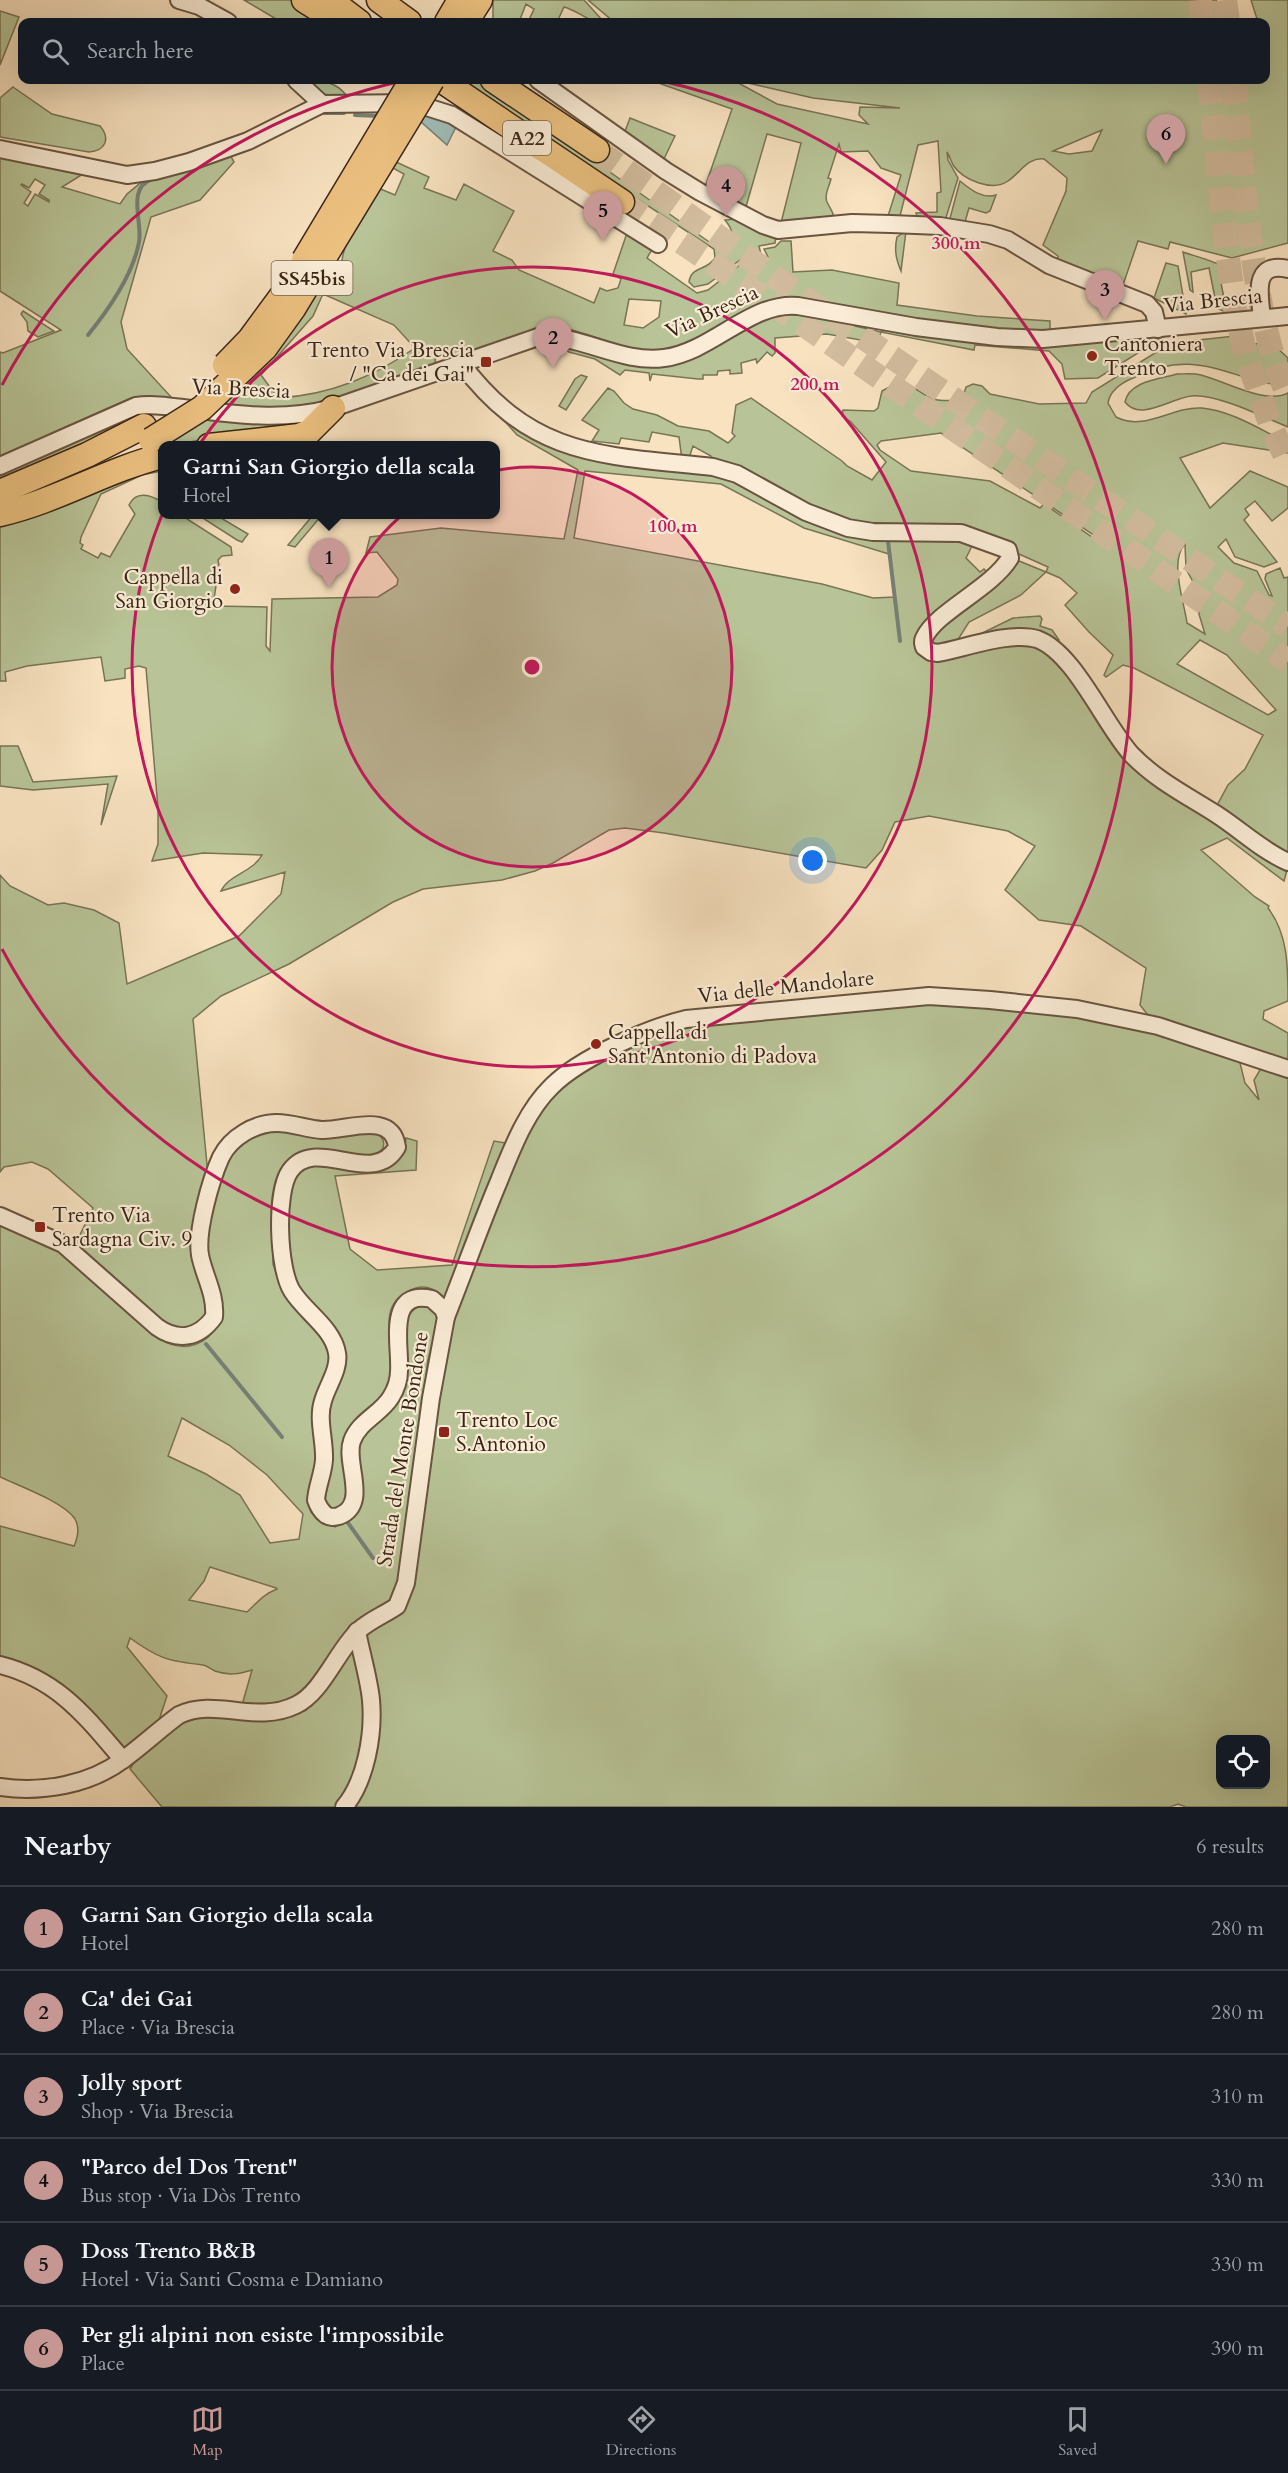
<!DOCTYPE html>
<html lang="en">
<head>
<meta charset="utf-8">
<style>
	:root { --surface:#171b24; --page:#20242c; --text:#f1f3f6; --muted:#9ea1a6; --line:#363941; --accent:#c59692 }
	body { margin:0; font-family:Cardo,serif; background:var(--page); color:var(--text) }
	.controls { position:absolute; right:18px; bottom:18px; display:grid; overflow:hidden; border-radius:12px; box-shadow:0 6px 24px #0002 }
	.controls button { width:54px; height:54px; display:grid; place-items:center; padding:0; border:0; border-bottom:2px solid var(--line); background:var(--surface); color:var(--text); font:30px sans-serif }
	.you { position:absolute; left:813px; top:861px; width:21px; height:21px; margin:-15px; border:4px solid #fff; border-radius:50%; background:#1a73e8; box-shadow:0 0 0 9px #1a73e833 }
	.badge { display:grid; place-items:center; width:39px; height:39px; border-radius:50%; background:var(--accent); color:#111; font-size:20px; font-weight:700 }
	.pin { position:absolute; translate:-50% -50px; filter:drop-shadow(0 2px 3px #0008) }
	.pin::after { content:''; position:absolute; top:32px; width:21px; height:18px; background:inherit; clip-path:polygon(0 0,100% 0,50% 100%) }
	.popup { position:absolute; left:158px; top:441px; width:342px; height:78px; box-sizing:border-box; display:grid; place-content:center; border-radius:12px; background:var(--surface); filter:drop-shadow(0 2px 4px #0005); font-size:20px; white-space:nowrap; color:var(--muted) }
	.popup b { font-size:22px; color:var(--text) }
	.popup::after { content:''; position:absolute; left:50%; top:100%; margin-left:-12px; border:12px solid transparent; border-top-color:var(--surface) }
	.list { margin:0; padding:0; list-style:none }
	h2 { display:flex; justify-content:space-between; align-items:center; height:78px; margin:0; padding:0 24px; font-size:26px }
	h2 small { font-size:20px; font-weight:400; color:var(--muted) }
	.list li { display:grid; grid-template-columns:39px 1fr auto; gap:18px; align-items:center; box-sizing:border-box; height:84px; padding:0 24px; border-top:2px solid var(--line) }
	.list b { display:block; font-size:22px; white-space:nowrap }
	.list p { margin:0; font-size:20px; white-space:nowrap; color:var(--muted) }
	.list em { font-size:20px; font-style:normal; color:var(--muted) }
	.icon { flex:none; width:33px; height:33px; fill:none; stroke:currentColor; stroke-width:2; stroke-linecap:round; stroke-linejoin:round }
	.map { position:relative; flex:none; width:1288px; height:1807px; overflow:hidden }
	.search { position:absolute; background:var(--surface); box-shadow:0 6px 24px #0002; left:18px; right:18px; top:18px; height:66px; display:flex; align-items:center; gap:15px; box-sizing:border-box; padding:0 21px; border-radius:12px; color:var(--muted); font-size:22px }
	.sheet { height:582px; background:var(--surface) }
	nav { display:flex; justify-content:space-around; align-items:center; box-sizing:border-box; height:84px; border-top:2px solid var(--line); background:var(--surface); font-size:16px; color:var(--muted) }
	nav a { display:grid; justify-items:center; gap:3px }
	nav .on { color:var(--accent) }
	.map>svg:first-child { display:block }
	.green { fill:#b8c497; stroke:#787456; stroke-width:1.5; fill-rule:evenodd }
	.water { fill:#9fbcb9; stroke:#768077; stroke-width:1.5 }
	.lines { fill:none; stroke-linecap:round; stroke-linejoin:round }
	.stream { stroke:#768077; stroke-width:4 }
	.highway-tunnel { stroke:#d2bc9e; stroke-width:24; stroke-dasharray:24 12; stroke-linecap:butt }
	.minor-casing { stroke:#695440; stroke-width:20 }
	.highway-casing { stroke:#392515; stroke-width:27 }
	.minor { stroke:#faecd6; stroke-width:16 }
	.highway { stroke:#ecc180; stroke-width:24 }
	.highway-bridge-casing { stroke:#392515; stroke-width:27; stroke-linecap:butt }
	.highway-bridge { stroke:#ecc180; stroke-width:24 }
	.ring { fill:none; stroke:#c2185b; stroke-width:3 }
	.poi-dot { fill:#8f2418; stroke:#faecd6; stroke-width:2 }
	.labels { text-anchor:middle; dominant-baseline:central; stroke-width:4.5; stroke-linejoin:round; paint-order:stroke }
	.shield { fill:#faecd6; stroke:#73614f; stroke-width:1.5 }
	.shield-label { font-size:20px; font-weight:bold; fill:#392515 }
	.street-label { font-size:21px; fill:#392515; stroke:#faecd6 }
	.poi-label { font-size:21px; fill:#392515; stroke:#faecd6; text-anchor:start }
	.centre { fill:#c2185b; stroke:#faecd6; stroke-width:3 }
	.ring-label { font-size:18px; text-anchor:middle; font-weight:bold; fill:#c2185b; stroke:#faecd6; stroke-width:4.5; stroke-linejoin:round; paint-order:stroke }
</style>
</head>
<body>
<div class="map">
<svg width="1288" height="1807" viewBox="0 0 1288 1807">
	<rect width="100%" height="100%" fill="#f8e2c0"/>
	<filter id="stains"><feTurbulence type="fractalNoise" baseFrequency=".00333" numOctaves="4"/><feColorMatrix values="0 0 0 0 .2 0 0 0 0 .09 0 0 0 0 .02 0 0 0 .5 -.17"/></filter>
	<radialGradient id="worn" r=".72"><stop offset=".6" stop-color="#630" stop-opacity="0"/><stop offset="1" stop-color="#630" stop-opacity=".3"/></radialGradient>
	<g class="green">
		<polygon points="244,0 292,0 325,22 281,22"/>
		<path d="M493 0H584L604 22C589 23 579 11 564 7L557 22H528L534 9 526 4 519 22H493Z"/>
		<polygon points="588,0 1216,0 1227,22 614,22"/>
		<path d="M1251 0H1288V243L1232 258 1170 242 1168 249 1138 241 1123 285 1057 261 1058 256 1043 245 1066 191 1067 178 1044 159C1028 157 1020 173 1008 181 992 192 963 180 953 165 951 161 949 155 947 152L948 160 958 178 945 221 918 220 916 213 937 212V193L941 192 938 141 918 145 900 216H888L901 175 881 168 868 151 841 152 839 144 828 178 831 179C829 187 823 197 828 204 831 210 833 211 834 218L781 223 801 143 767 134 745 210 705 187 732 109 650 80H733L777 104 868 124 859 115 860 107 900 108 813 98 735 80H1266V22H1258ZM1102 130 1092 151 1069 154 1053 151Z"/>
		<polygon points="0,11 19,17 0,65"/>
		<path d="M303 80C321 80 339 82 348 98L323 94Z"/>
		<path d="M456 80H479L715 246C731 239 738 236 725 220L736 219 776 235 775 243 759 246 762 259 740 260 708 284 694 287 689 282C691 266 707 271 715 258L714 249Z"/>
		<path d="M13 87 52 114 100 126C111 139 105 151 89 152L0 137V98Z"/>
		<polygon points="630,118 675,136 663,161 624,134"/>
		<path d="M229 153 234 162 200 200 151 217 121 322 127 349 172 398 143 396 131 398 0 456V352L3 353 61 330 0 291V154L83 174 62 187 120 204 127 194 144 180ZM35 179 45 185 39 194 49 200V202L35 194 28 206 24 203 31 192 21 185 22 184 29 188Z"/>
		<path d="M394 161 429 177 424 188 456 200 464 184 514 211 493 251 512 260 519 270 594 303 600 288 607 291 618 288 621 279 613 274 627 233 654 246 647 258 697 293 708 290 741 264 766 263 768 257 764 249 775 247 781 241H791L793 272 832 270 899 283 897 305 977 316 1050 321V333L943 325 785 298C742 303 711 340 668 349 629 357 595 332 557 327 535 325 480 350 457 358L446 355 435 359 436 365 330 401 288 409 218 405 329 270 333 272V281L341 280C338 244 360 217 378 188L395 195 404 174 391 167ZM323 294 394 325 415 348C373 377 330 395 278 398L261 375 313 316ZM629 299 661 301 659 317 643 328 624 325Z"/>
		<path d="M960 181C971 190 982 199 996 195L990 211 986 213 969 208 965 222H949Z"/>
		<path d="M906 231 901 271C896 259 894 250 897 237Z"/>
		<path d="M1183 252C1199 258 1229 263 1236 280L1221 283 1227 313 1217 308 1209 268 1191 272 1193 292 1190 290Z"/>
		<polygon points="1166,263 1178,266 1186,314 1154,298"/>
		<polygon points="23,311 54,331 38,337 28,331 27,322 21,314"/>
		<polygon points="770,314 802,314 881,332 889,328 1170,333 1098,378 1065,379 1062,364 1049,351 975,345 974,350 881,332 877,343 827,334 775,338 775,353 772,356 767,352 757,363 756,359 741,363 742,373 730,374 730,370 718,371 717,375 703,375 703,379 698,379 652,374 650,381 649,373 625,370 620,375 595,359 569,352 557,341 644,364"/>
		<path d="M1235 336 1248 347 1261 342 1271 347 1275 346 1288 358 1286 376 1275 384 1264 383C1211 368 1186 352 1133 378 1121 383 1110 390 1108 403L1116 417C1145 432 1172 406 1202 408 1232 411 1261 430 1288 443V453L1223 443 1180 458 1210 508 1250 471 1288 487V508L1272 521 1255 501 1245 509 1249 515 1244 520 1277 562 1264 567 1235 557 1226 539 1218 547 1234 563 1257 571 1269 595 1272 596 1265 579 1266 574 1280 568 1284 578 1288 577V856L1215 809 1228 785 1245 769 1263 735 1134 668 1123 665 1106 677 1104 675 1113 655 1089 632 1065 605 1077 593 1060 578 1046 572 1021 595 969 622 959 638 952 643 936 645 932 642 936 633 993 587 1019 561 1046 572 1048 567 1019 554 1007 544 841 520 714 463 711 456 693 446 688 461 682 460 679 437 652 432 649 442 621 438 619 444 592 441 599 430 582 420 608 388 614 391 624 403 633 409 657 415 678 426 709 431 728 443 735 436 732 433 736 405 751 398 842 461 847 466 872 480 886 462 851 422 842 416 843 410 874 411 878 408 882 391C911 374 910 390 934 399 943 402 953 400 962 400L966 387 973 384 982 386 990 394 1039 404 1086 403 1092 392 1171 343ZM941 433 1095 536V539L1044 504 1040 508 990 481 911 471 880 450 877 445 881 441ZM1185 544 1186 569 1197 589 1199 614 1205 634 1187 623C1184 601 1169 561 1185 544ZM1200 640 1227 655 1276 710 1268 715 1177 664Z"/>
		<path d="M1177 374C1185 374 1193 373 1201 375 1225 381 1265 405 1288 393V427C1263 417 1216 393 1191 396 1172 398 1140 422 1125 402 1129 381 1160 379 1177 374Z"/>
		<polygon points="581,375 587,377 566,410 559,406 575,379"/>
		<path d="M492 407 549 442 712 471 888 541 901 537 975 540 966 558 980 572 984 569 988 573 917 649 1029 641 1048 648 1109 731 1288 866 1284 881 1227 838 1201 850 1255 897 1269 906 1268 908C1288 934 1288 966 1288 1001L1264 1011 1263 1019 1288 1033V1062L1203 1031 1148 1015 1140 1005 1146 968 1081 926 1039 920 1005 890 1035 846 1008 831 929 816 895 822 882 850 866 868 664 833 625 828 609 830 553 863 535 871 502 880 423 889 393 902 289 964 221 996 193 1019 208 1175 193 1233 191 1254 204 1288 207 1309 204 1317 190 1328H177L166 1323 76 1243 93 1208 48 1169 32 1162 4 1167 0 1172V875L10 886 48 905 64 903 94 910 119 923 127 984 239 936 281 894 285 872 221 891C228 875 253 872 262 855L203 853 152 861 158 844V808L146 668 139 666 125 669V678L105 681 101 657 27 666 5 672 6 681H0V521L162 463V471L142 475 101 494 81 537 80 543 83 545 81 549 98 558 101 553 110 557 135 514 129 505C136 490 151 495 162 502V514L181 515 231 547 232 555 222 556 218 560 219 565 214 569 218 572 213 606 267 607 266 646 270 651 272 599 378 597 397 585 398 579 377 552 366 553 370 537 441 528 564 539 578 470 517 435ZM585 471 721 484 804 528 889 554 895 597 873 598 822 584 574 538Z"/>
		<polygon points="145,415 0,482 0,475 122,421"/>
		<polygon points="204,416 249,424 303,422 307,425 209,438 176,445 162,446"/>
		<polygon points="198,515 216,515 248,534 242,542 237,540"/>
		<polygon points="313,515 322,515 295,547 288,545"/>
		<polygon points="1040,616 1042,619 1040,626 1052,630 1059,640 1054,642 964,642 1013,618"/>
		<polygon points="0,746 18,746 33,782 117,776 101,825 108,784 33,790 0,786"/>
		<path d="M921 1001 1025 1008 1125 1023 1239 1059 1245 1083 1259 1100 1254 1080 1263 1065 1288 1072V1807H1186L1178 1804 1170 1807H348L371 1755 363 1636 389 1617 427 1463 456 1305 521 1146 537 1116 555 1090 613 1055 671 1027ZM1220 1740H1266V1784H1220Z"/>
		<path d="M281 1129 329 1137 375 1132C387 1139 387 1151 373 1154 353 1160 321 1154 300 1154L281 1169 277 1181 273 1236V1264L282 1289 324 1338 333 1357 316 1468 308 1501 311 1512 318 1520 335 1527 343 1523 360 1438 387 1409 407 1318C414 1307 419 1305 431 1307L439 1319 428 1360 399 1579 392 1600 337 1644 304 1690 292 1698 269 1706 242 1705 252 1670C239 1674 229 1676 215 1671 211 1669 208 1666 203 1665 168 1661 159 1659 130 1638L127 1647 167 1696 159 1720 125 1749 121 1748 102 1731 0 1660V1526L74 1546C78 1537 80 1528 75 1519 64 1502 19 1486 0 1477V1225L58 1249 168 1343C186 1351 208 1344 216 1326 209 1273 199 1220 224 1170 230 1156 238 1142 253 1136 261 1132 272 1131 281 1129ZM182 1418 229 1445 267 1475 303 1514 299 1539 270 1543 240 1495 206 1474 168 1456ZM210 1567 276 1588 277 1589C262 1595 258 1602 247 1612L189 1600 204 1581Z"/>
		<path d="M406 1138 417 1141 416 1170 335 1176 350 1249 377 1270 452 1265 494 1141 511 1144 449 1302C439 1292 428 1283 413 1289 367 1305 403 1362 390 1388 380 1405 355 1412 349 1431 347 1439 344 1449 343 1457 342 1475 352 1489 341 1506L335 1509 329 1507 325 1500 329 1477 325 1410 342 1364 295 1289 286 1250 290 1181 305 1165 391 1164 404 1153Z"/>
		<polygon points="356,1642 369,1703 366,1755 341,1807 162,1807 130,1769 136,1759 177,1724 194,1716 295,1714 306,1710"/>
	</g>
	<polygon class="water" points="424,112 457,125 447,145 419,120"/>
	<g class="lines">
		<g class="stream">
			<polyline points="320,113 344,113"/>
			<polyline points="355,115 378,116"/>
			<path d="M88 335C109 309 133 275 139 242 143 223 126 188 152 179"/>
			<polyline points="888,541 900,641"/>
			<polyline points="206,1344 282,1437"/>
			<polyline points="346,1520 373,1558"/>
		</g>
		<g class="highway-tunnel">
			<polyline points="1200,0 1202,22"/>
			<polyline points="1225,0 1228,22"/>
			<polyline points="1209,80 1225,236 1235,309 1247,359 1271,426 1288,462"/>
			<path d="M1234 80C1243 169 1248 261 1271 349 1275 365 1282 381 1288 396"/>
			<polyline points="597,150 802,296 1288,626"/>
			<polyline points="622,202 794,318 1288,661"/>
		</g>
		<g class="minor-casing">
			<g id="minor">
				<polyline points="179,0 199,6 228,22"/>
				<polyline points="296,80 322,104 414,103 452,115 658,244"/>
				<polyline points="538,80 666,171 700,192 763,225 778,230 852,223 891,224 940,226 989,234 1008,240 1049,265 1147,304 1154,312 1158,329"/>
				<polyline points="0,149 127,175 155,171 189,162 248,141 322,104"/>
				<path d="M1262 318C1260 296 1251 261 1288 269"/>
				<path d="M461 363C533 459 604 455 713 467L737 474 806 512 848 528 873 532 961 533 1008 550 1010 558C991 589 937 611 924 638 922 642 923 643 924 647L931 652 938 653C965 648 1011 631 1037 639 1074 652 1104 724 1131 754 1156 780 1186 795 1216 814 1241 830 1261 850 1288 862"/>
				<path d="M0 466 136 406C157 403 179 408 200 410 246 416 288 420 333 408L538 337C581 334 621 364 664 358 712 352 751 301 798 306L916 327 997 337 1043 339 1288 316"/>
				<path d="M0 1216 63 1244 157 1327C178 1342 199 1338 214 1317 216 1294 204 1276 200 1255 196 1231 211 1179 221 1157 231 1137 255 1123 277 1123 292 1123 307 1129 322 1130 346 1131 392 1110 397 1147 373 1189 316 1134 290 1171 275 1192 278 1269 292 1291 305 1312 333 1328 337 1353 340 1369 327 1386 323 1401 317 1419 325 1441 324 1460 323 1474 317 1486 316 1500 318 1506 321 1511 326 1515 331 1518 334 1517 339 1516 370 1504 344 1463 352 1441 359 1421 381 1414 391 1397 396 1389 399 1380 399 1371 401 1345 385 1289 432 1299L443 1309 446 1317 431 1398 406 1583 397 1606C384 1615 370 1620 358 1631 337 1651 322 1693 296 1705 255 1725 216 1697 179 1715 160 1729 143 1745 124 1759 90 1785 42 1793 0 1787"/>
				<path d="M446 1317C464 1272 480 1226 499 1181 512 1149 526 1111 552 1086 580 1058 648 1028 686 1019L929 996 990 1000 1077 1009 1158 1026 1288 1069"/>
				<path d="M0 1665C59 1680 86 1717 123 1760"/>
				<path d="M344 1807C366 1781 374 1734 371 1700 369 1679 361 1653 357 1631"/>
			</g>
		</g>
		<g class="highway-casing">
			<g id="highway">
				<polyline points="304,0 339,22"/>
				<polyline points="330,0 359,22"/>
				<polyline points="379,0 409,22"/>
				<polyline points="447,22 460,0"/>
				<polyline points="466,22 480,0"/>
				<polyline points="441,80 622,202"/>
				<polyline points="493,80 597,150"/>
				<polyline points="209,446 299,436 309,432 333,408"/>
				<polyline points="0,492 87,455 144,426"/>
				<path d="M0 514C57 501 106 470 162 456"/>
			</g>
		</g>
		<use href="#minor" class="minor"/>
		<use href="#highway" class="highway"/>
		<g class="highway-bridge-casing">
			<g id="highway-bridge">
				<polyline points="304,260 412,80"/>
				<polyline points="225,365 250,339 286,290"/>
				<polyline points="151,440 202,408 265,348 293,309 432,80"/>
			</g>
		</g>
		<use href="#highway-bridge" class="highway-bridge"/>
	</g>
	<circle cx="532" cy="667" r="200" fill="#c2185b" fill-opacity=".12"/>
	<g class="ring">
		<circle cx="532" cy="667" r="200"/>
		<circle cx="532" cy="667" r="400"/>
		<path d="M2 385A600 600 0 0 1 407 80M657 80A600 600 0 1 1 2 949"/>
	</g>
	<g class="poi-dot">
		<circle cx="1092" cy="356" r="6"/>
		<rect x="480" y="356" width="12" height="12" rx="3"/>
		<circle cx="235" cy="589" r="6"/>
		<circle cx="596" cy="1044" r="6"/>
		<rect x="34" y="1221" width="12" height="12" rx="3"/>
		<rect x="438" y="1426" width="12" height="12" rx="3"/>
	</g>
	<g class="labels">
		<g class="shield">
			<rect x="503" y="121" width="48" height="34" rx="4.5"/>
			<rect x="271.5" y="261" width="81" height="34" rx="4.5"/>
		</g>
		<g class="shield-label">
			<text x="527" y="138">A22</text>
			<text x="312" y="278">SS45bis</text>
		</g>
		<g class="street-label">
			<text transform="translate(1213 301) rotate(-6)">Via Brescia</text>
			<text transform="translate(712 312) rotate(-25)">Via Brescia</text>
			<text transform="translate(241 389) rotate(3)">Via Brescia</text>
			<text transform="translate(786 987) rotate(-6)">Via delle Mandolare</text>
			<text transform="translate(403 1449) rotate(-81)">Strada del Monte Bondone</text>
		</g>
		<g class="poi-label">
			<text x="1104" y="344">Cantoniera<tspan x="1104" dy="24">Trento</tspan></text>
			<text x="474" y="350" text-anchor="end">Trento Via Brescia<tspan x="474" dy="24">/ "Ca dei Gai"</tspan></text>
			<text x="223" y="577" text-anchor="end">Cappella di<tspan x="223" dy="24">San Giorgio</tspan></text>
			<text x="608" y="1032">Cappella di<tspan x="608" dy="24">Sant'Antonio di Padova</tspan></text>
			<text x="52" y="1215">Trento Via<tspan x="52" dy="24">Sardagna Civ. 9</tspan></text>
			<text x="456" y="1420">Trento Loc<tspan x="456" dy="24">S.Antonio</tspan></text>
		</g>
	</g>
	<circle cx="532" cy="667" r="9" class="centre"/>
	<g class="ring-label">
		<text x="956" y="249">300 m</text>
		<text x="815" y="390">200 m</text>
		<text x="673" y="532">100 m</text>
	</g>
	<rect width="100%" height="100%" filter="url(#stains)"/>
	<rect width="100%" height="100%" fill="url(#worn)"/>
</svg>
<div class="controls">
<button><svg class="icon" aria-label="locate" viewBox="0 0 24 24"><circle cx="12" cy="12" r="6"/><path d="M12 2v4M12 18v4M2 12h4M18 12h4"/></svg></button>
</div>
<div class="you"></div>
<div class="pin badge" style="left:329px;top:588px">1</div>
<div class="popup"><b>Garni San Giorgio della scala</b>Hotel</div>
<div class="pin badge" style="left:553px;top:368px">2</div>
<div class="pin badge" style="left:1105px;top:320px">3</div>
<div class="pin badge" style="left:726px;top:216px">4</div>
<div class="pin badge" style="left:603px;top:241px">5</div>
<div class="pin badge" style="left:1166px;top:164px">6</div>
<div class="search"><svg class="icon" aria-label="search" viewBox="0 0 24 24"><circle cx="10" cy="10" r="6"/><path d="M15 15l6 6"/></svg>Search here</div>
</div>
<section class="sheet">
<h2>Nearby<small>6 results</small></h2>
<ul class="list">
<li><span class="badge">1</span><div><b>Garni San Giorgio della scala</b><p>Hotel</p></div><em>280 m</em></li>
<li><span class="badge">2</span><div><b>Ca' dei Gai</b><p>Place · Via Brescia</p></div><em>280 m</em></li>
<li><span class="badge">3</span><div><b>Jolly sport</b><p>Shop · Via Brescia</p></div><em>310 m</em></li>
<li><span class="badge">4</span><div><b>&quot;Parco del Dos Trent&quot;</b><p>Bus stop · Via Dòs Trento</p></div><em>330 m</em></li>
<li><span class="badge">5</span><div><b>Doss Trento B&amp;B</b><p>Hotel · Via Santi Cosma e Damiano</p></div><em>330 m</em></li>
<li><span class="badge">6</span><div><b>Per gli alpini non esiste l'impossibile</b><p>Place</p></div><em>390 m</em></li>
</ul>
</section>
<nav>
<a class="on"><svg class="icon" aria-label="map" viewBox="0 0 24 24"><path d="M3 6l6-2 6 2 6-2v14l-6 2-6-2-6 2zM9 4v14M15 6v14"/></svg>Map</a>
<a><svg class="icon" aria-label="directions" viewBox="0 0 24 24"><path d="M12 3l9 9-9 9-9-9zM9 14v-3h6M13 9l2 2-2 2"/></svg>Directions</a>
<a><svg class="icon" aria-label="saved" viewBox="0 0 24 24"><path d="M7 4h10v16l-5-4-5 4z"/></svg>Saved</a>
</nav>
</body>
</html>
